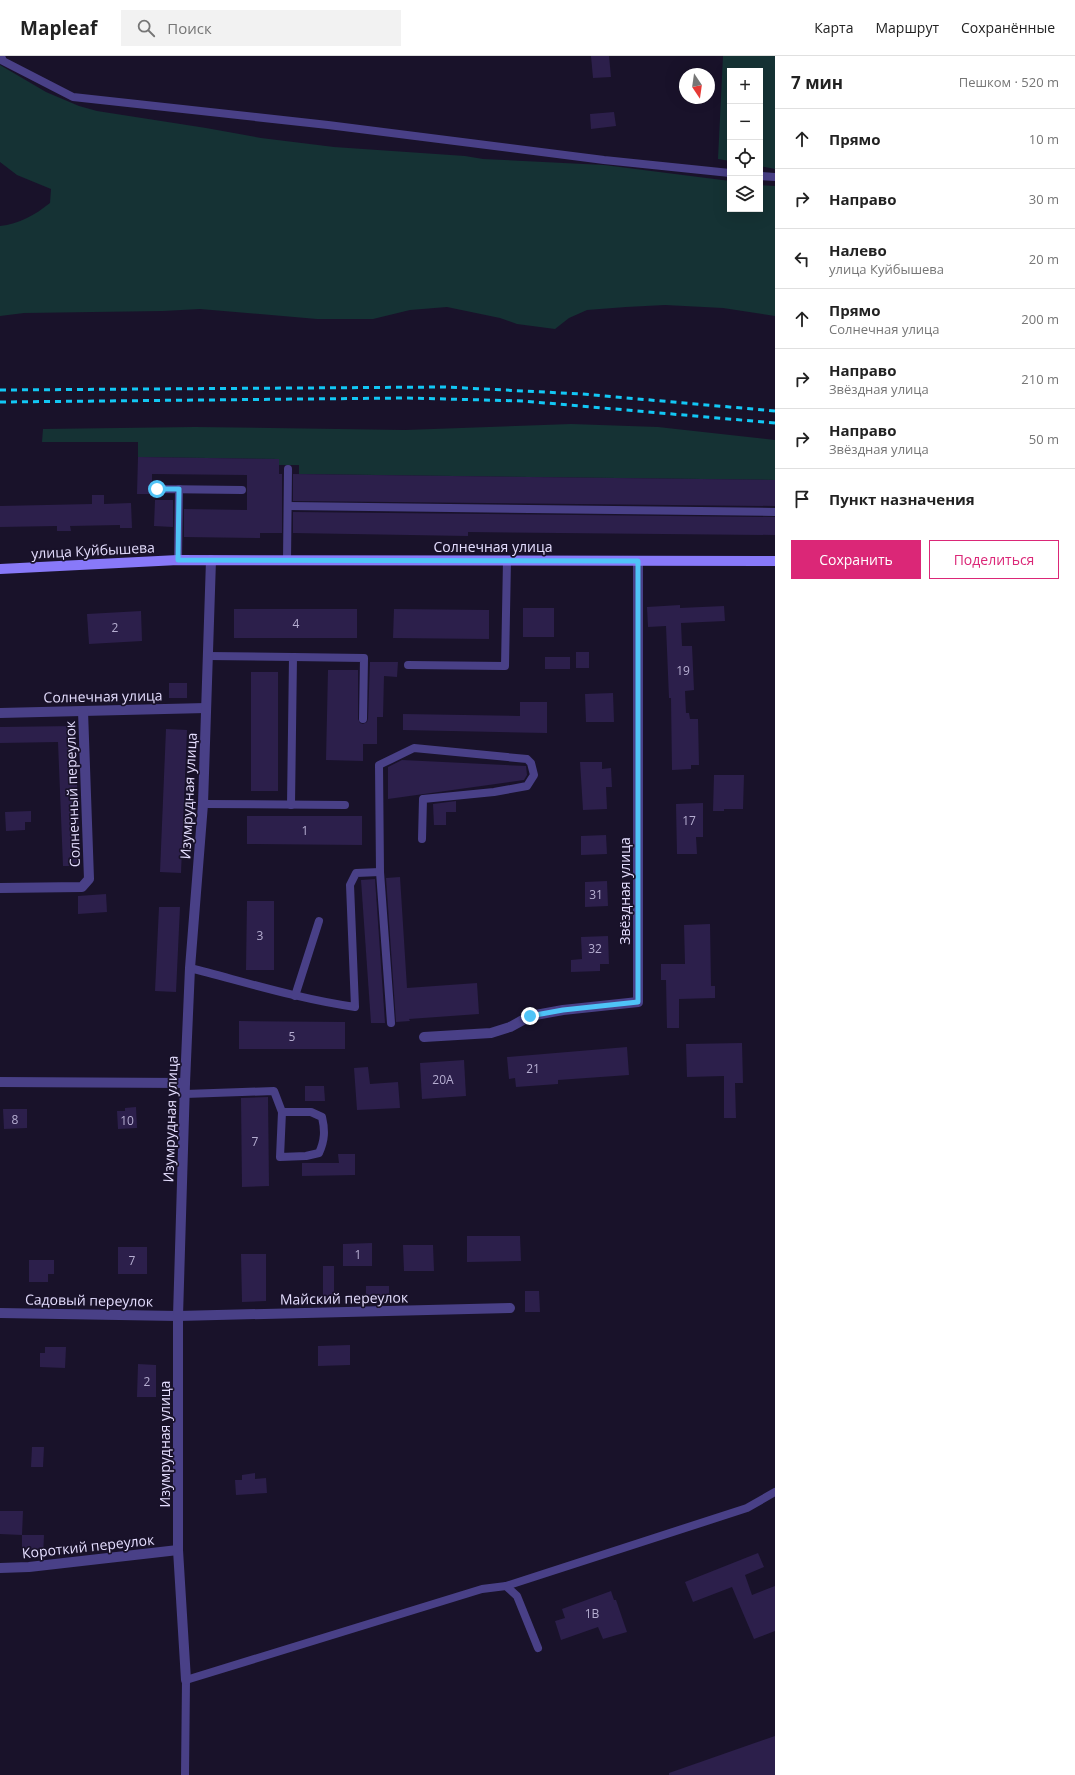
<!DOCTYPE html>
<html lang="ru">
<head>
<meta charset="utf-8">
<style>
	:root { --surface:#fff; --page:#f2f2f2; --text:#222; --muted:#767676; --line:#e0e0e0; --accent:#db2777 }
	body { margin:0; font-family:"Open Sans",sans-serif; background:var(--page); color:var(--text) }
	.controls { position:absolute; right:12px; top:12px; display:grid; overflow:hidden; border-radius:0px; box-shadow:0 4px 16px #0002 }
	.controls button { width:36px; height:36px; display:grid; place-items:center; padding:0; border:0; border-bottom:1px solid var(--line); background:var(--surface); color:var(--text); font:20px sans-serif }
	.compass { position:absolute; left:679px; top:12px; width:36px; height:36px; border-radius:50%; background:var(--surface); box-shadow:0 4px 16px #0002; rotate:167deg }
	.stop { position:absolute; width:12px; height:12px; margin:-9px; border:3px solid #4fc3f7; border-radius:50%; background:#fff }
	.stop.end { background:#4fc3f7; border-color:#fff; box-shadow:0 1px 4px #0008 }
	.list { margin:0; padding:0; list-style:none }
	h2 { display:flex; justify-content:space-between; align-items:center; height:52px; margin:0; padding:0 16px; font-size:17px }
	h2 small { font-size:13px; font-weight:400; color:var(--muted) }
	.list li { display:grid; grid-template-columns:26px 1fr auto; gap:12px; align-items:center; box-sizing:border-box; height:60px; padding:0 16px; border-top:1px solid var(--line) }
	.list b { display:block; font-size:15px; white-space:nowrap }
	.list p { margin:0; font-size:13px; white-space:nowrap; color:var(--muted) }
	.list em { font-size:13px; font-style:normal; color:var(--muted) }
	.actions { display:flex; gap:8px; padding:12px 16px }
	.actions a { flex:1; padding:9px 0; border:1px solid var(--accent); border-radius:0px; text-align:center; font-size:14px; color:var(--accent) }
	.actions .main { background:var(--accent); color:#fff }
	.icon { flex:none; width:22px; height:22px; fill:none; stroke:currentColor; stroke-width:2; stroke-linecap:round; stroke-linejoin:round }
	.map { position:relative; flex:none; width:775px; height:1719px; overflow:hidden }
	header { display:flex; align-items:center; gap:24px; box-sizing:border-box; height:56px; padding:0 20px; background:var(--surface); border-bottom:1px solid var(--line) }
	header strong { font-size:19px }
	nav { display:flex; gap:22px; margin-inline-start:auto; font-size:14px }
	.search { width:280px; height:36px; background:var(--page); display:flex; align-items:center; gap:10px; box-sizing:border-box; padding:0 14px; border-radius:0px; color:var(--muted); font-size:15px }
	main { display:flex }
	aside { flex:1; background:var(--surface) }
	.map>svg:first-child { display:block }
	.green { fill:#153234 }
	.building { fill:#2c1f4b }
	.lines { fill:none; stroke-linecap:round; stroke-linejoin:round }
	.lane { stroke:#494087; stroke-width:8 }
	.street { stroke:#494087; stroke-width:10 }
	.secondary { stroke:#8879f9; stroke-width:10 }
	.rail { stroke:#12c8f5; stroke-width:3; stroke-dasharray:6 5; stroke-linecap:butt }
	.route { stroke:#4fc3f7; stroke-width:5 }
	.labels { text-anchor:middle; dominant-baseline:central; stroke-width:3.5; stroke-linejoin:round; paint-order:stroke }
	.number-label { font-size:12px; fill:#b6aed1 }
	.street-label { font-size:14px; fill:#e4ddfe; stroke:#19122a }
</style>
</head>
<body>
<header>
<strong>Mapleaf</strong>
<div class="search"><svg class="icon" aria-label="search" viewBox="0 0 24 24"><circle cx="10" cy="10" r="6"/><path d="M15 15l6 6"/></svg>Поиск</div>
<nav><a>Карта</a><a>Маршрут</a><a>Сохранённые</a></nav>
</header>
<main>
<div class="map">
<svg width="775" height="1719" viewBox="0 0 775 1719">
	<rect width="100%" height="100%" fill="#19122a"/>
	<g class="green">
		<polygon points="723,0 775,0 775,113 760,110 760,15 730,15 730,105 718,103"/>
		<path d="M0 9 46 36 79 50 97 55 206 72 261 82 334 91 465 100 483 103 604 109 730 125V153H760V129L775 130V260L723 252 665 249 626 251 587 254 569 262 555 273 517 268 500 262 447 251 410 254 373 263H317L200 253 163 255 24 257 0 260V170C19 168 35 159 50 147L51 133 17 119 0 106Z"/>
		<polygon points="571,368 658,371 775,384 775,424 299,418 299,409 279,409 279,403 138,401 138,386 42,386 43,373 195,371 405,374"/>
	</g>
	<g class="building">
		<polygon points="591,0 609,0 611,21 593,22"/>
		<polygon points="614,56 616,70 591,73 590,58"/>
		<polygon points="138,401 279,403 279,418 282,418 282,477 260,477 260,482 184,481 184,453 247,454 247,419 152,418 152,438 137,438"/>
		<polygon points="293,418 775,424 775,450 293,445"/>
		<polygon points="92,439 104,439 104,448 131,447 132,472 120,472 120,469 70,470 71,475 57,475 57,470 0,471 0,450 92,448"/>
		<polygon points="155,444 173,444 173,471 154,470"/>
		<polygon points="293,456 775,461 775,479 468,476 468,480 293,477"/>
		<polygon points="680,549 680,552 724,550 725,565 681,567 682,590 692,590 694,634 685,635 686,657 689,657 690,663 698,663 699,709 691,709 691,713 672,714 671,642 669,642 666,570 648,571 647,551"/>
		<rect x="523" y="552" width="31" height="29"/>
		<rect x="234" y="553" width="123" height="29"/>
		<polygon points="394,553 489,554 489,583 393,582"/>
		<polygon points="141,555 142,585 89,588 87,558"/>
		<rect x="576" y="596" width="13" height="16"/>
		<rect x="545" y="601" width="25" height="12"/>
		<polygon points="370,606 398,606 397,621 384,620 383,661 377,661 377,688 363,688 363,705 326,704 328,614 358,614 358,663 360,667 363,668 367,666 368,663"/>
		<rect x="251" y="616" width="27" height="119"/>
		<rect x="169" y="627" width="18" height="15"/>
		<polygon points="613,637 614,666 586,666 585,638"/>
		<polygon points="520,646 547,646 547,677 403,674 403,658 520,660"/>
		<polygon points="75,670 80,810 63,810 58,686 0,687 0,671"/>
		<polygon points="166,673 187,674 181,817 160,816"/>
		<polygon points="402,704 526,710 527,719 524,724 388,743 388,711"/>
		<polygon points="580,706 602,706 602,713 611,712 612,731 606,731 607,753 583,754"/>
		<polygon points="714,719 744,719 743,753 724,753 724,755 713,755"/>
		<polygon points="456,745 456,756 446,756 446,769 434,769 433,748"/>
		<polygon points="703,747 703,781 696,781 697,798 677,798 676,748"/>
		<polygon points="31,755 31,766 25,766 25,774 6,775 5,756"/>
		<polygon points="247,760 362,760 362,789 247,788"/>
		<polygon points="606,779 607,798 581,799 581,780"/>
		<polygon points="400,821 407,932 477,927 479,958 409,963 410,965 396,966 386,822"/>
		<polygon points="375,823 385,967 371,967 361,824"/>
		<polygon points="607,825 608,850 585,851 585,826"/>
		<polygon points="106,838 107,856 78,858 78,840"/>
		<polygon points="247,845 274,845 274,914 246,914"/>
		<polygon points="159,851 180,851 176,936 155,935"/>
		<polygon points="710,868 711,930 715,930 715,942 679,943 679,972 667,972 666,924 661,924 661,908 685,908 684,869"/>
		<polygon points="608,880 609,908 600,908 600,915 571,916 571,904 582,903 581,881"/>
		<polygon points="239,965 345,966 345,993 239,993"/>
		<polygon points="742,987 743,1027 735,1027 736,1062 724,1062 724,1020 687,1021 686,988"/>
		<polygon points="627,991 629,1019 558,1024 558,1028 516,1031 515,1022 509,1023 507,1001"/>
		<polygon points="464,1004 466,1040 422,1043 420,1007"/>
		<polygon points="368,1011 370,1028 398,1026 400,1052 357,1054 354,1012"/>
		<polygon points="305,1030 324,1030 325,1045 305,1045"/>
		<polygon points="268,1041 269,1130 242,1131 241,1042"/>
		<polygon points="136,1051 137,1072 118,1073 117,1055 125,1055 125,1052"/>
		<polygon points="3,1053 27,1053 27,1072 4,1073"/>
		<polygon points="338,1098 355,1098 355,1119 302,1120 302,1107 339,1107"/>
		<polygon points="467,1180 520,1180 521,1205 467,1206"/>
		<polygon points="372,1187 372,1210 343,1210 343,1188"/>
		<polygon points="403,1189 433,1189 434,1215 404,1215"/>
		<rect x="118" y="1191" width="29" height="27"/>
		<polygon points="241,1198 266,1198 266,1245 242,1246"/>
		<polygon points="29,1204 54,1204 54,1218 48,1218 48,1226 29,1226"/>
		<rect x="323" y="1210" width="11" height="34"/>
		<rect x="366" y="1230" width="23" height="11"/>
		<polygon points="525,1235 539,1235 540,1256 525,1256"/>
		<polygon points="350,1289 350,1309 318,1310 318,1290"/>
		<polygon points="45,1291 66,1291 65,1312 40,1311 40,1297 45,1297"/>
		<polygon points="138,1308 156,1309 156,1341 137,1341"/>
		<polygon points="32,1391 44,1391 43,1411 31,1411"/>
		<polygon points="255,1417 255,1423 266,1422 267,1437 236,1439 235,1424 242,1424 242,1419"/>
		<polygon points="0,1455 23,1455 22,1479 0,1478"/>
		<polygon points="22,1479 44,1479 43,1501 22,1501"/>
		<polygon points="758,1497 764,1511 745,1519 752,1539 775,1530 775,1575 754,1583 732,1531 693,1546 685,1526"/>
		<polygon points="611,1535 614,1544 616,1544 627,1576 603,1583 598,1571 561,1584 555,1565 565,1562 562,1553"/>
		<polygon points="775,1680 775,1719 669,1719 669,1717"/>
	</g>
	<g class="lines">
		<g class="lane">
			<polyline points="1,0 3,5 73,41 328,69 604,104 730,117"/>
			<polyline points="760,120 775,121"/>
			<polyline points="157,433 242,434"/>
			<polyline points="288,450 775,456"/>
			<polyline points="178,504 179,433"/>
			<polyline points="287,505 288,413"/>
			<polyline points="208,600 293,601 291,749"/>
			<polyline points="293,601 364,602 363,663"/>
			<polyline points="408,609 505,610 507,504"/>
			<polyline points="203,748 345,749"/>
			<path d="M190 912C245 926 299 943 355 951L350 829 356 817 380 816"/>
			<polyline points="295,940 319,865"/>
			<polyline points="391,967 380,816 379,709 414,692 527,703 531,707 534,719 527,730 494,736 423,743 422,783"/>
			<path d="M185 1038 274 1035 282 1056 280 1101 306 1100 319 1097C325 1084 325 1074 322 1061L311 1056H282"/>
			<polyline points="506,1530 747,1452 775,1436"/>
			<polyline points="185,1719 186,1624 482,1533 506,1530 517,1540 538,1592"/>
		</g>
		<g class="street">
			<polyline points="0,657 206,652"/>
			<polyline points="0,832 82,831 89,823 83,655"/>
			<polyline points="424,981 491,977 510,971 530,960 563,954 638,946 638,505"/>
			<polyline points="0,1026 185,1027"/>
			<polyline points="0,1257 178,1260 510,1252"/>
			<polyline points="0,1512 29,1511 178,1494"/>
			<polyline points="186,1624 178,1494 178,1260 185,1027 190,912 203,748 211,504"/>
		</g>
		<polyline class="secondary" points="0,513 178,504 775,505"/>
		<g class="rail">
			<polyline points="0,334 445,331 582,338 775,355"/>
			<polyline points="0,346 406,342 523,345 775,367"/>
		</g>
	</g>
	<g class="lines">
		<polyline class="route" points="157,433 179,433 178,504 638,505 638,946 563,954 530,960"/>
	</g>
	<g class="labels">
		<g class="number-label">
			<text x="296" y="567">4</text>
			<text x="115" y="571">2</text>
			<text x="683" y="614">19</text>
			<text x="689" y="764">17</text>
			<text x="305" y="774">1</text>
			<text x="596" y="838">31</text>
			<text x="260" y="879">3</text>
			<text x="595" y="892">32</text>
			<text x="292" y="980">5</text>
			<text x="533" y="1012">21</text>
			<text x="443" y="1023">20А</text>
			<text x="15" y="1063">8</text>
			<text x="127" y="1064">10</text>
			<text x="255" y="1085">7</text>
			<text x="358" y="1198">1</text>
			<text x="132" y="1204">7</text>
			<text x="147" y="1325">2</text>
			<text x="592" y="1557">1В</text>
		</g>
		<g class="street-label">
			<text x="493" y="490">Солнечная улица</text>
			<text transform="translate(93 494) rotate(-3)">улица Куйбышева</text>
			<text transform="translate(103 640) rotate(-1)">Солнечная улица</text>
			<text transform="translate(72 738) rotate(-92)">Солнечный переулок</text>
			<text transform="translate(188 740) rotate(-87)">Изумрудная улица</text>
			<text transform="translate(624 835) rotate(-90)">Звёздная улица</text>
			<text transform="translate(170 1063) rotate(-88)">Изумрудная улица</text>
			<text transform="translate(344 1242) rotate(-1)">Майский переулок</text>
			<text transform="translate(89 1244) rotate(1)">Садовый переулок</text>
			<text transform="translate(164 1388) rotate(-90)">Изумрудная улица</text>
			<text transform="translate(88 1490) rotate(-6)">Короткий переулок</text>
		</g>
	</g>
</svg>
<div class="controls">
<button>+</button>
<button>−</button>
<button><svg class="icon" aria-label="locate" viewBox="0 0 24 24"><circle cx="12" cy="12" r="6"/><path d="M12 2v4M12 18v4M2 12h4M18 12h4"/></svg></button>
<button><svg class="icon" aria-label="layers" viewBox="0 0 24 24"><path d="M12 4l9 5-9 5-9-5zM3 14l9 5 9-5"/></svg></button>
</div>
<svg class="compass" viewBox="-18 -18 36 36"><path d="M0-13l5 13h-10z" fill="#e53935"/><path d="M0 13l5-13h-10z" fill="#767676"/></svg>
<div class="stop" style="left:157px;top:433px"></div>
<div class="stop end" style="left:530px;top:960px"></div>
</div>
<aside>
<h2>7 мин<small>Пешком · 520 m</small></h2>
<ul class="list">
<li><svg class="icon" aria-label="ahead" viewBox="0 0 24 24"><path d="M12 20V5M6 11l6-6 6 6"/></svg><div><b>Прямо</b></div><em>10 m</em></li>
<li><svg class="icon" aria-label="right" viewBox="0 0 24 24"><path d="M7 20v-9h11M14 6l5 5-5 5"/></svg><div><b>Направо</b></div><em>30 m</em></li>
<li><svg class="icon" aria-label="left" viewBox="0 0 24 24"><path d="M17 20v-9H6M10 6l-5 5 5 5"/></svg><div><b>Налево</b><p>улица Куйбышева</p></div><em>20 m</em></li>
<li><svg class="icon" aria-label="ahead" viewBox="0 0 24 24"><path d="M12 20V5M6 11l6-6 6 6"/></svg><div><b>Прямо</b><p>Солнечная улица</p></div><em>200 m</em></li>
<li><svg class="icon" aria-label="right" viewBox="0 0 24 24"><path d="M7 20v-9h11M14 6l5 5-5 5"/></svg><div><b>Направо</b><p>Звёздная улица</p></div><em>210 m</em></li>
<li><svg class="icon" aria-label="right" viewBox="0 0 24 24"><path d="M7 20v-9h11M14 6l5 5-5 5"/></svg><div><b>Направо</b><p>Звёздная улица</p></div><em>50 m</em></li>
<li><svg class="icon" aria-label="arrive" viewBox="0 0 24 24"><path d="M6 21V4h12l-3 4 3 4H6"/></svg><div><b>Пункт назначения</b></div></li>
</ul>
<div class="actions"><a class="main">Сохранить</a><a>Поделиться</a></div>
</aside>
</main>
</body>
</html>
